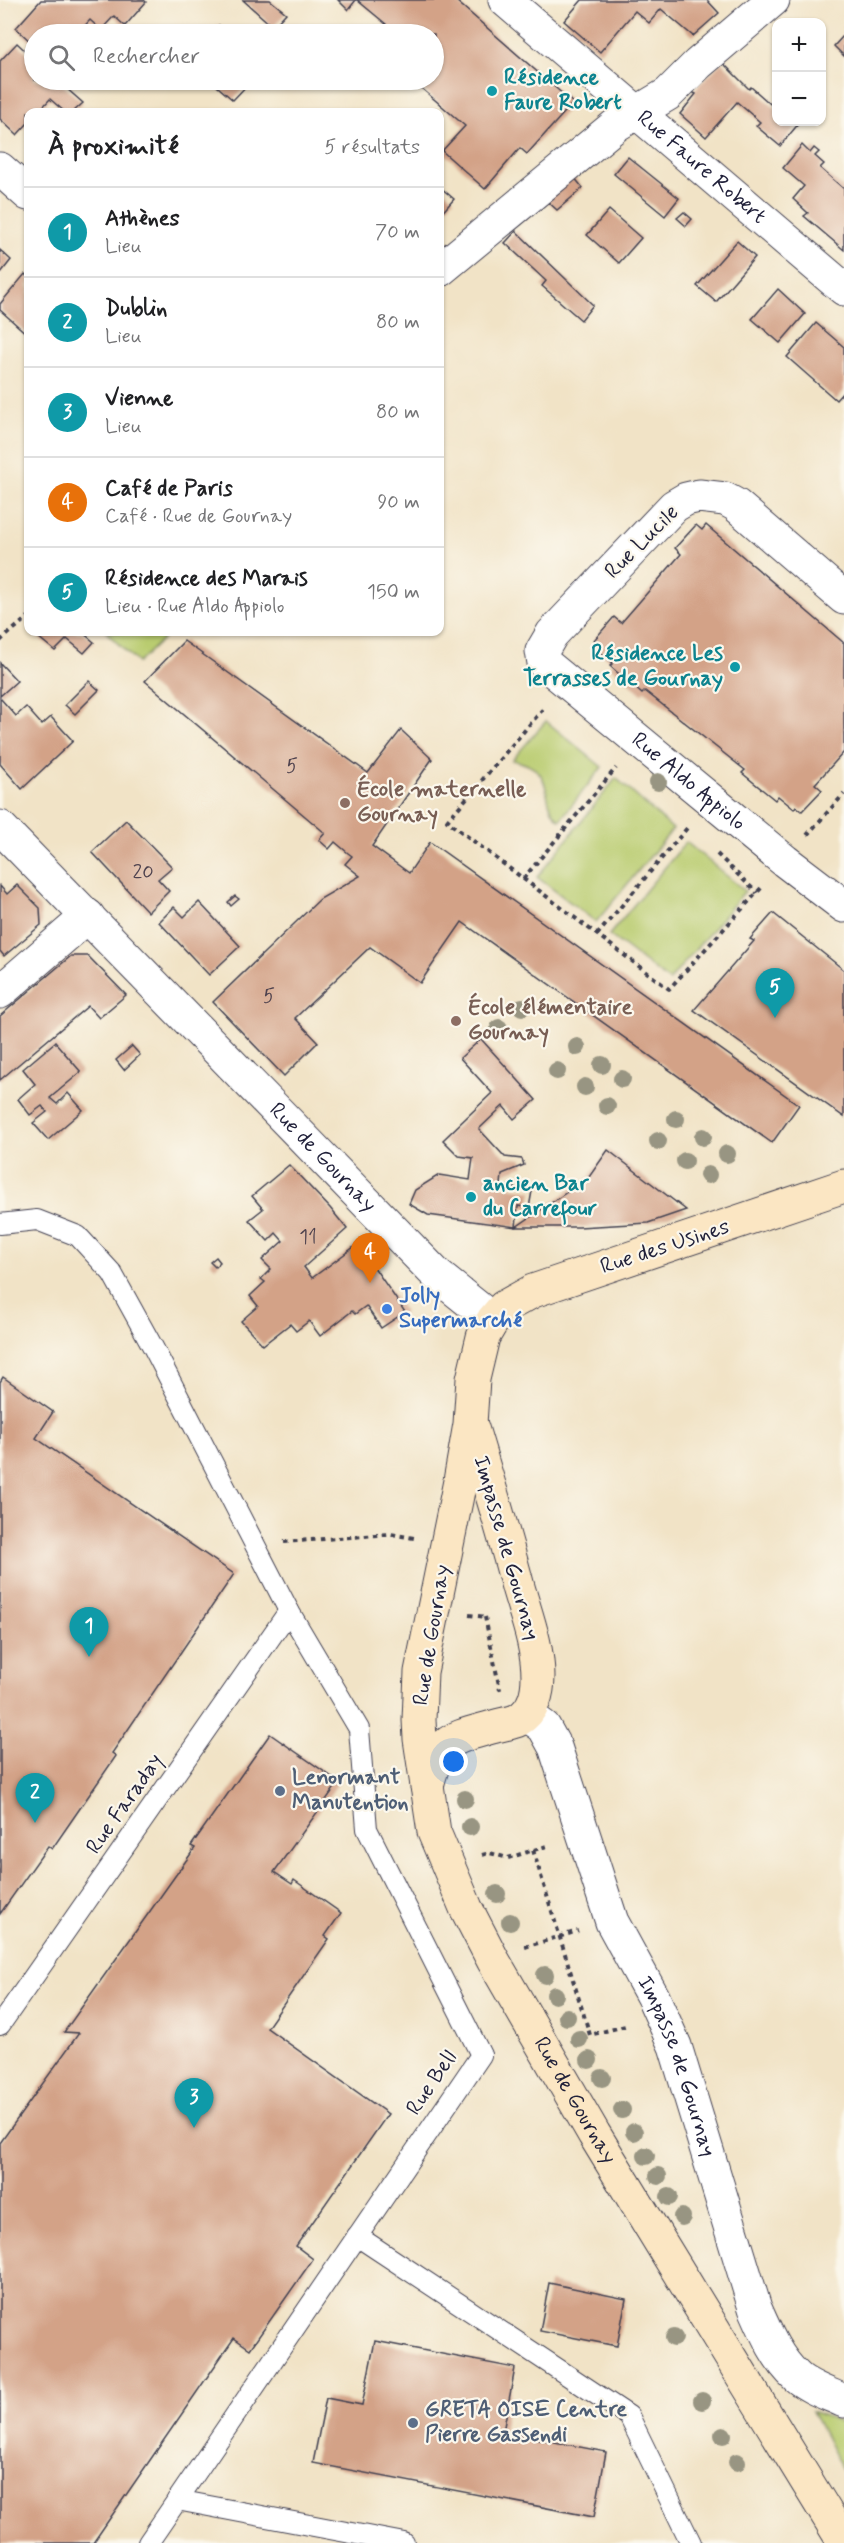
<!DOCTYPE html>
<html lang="fr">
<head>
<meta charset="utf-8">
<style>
	:root { --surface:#fff; --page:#f2f2f2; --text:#202124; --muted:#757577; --line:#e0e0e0; --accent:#1a73e8 }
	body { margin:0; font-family:Mynerve,sans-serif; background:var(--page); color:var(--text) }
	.controls { position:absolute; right:18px; top:18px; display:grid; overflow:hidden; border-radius:12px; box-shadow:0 2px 4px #0004 }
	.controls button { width:54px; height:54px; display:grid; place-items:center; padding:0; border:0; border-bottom:2px solid var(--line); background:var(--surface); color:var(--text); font:30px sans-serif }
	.you { position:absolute; left:454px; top:1762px; width:21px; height:21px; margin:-15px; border:4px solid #fff; border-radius:50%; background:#1a73e8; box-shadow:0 0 0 9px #1a73e833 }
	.badge { display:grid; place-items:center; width:39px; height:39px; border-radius:50%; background:var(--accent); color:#fff; font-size:20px; font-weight:700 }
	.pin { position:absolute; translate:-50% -50px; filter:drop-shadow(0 2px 3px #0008) }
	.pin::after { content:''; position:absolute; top:32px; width:21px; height:18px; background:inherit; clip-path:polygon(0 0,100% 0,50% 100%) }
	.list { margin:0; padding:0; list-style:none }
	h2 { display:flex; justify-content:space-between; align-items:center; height:78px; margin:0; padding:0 24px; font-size:26px }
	h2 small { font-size:20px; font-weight:400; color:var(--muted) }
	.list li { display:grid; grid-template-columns:39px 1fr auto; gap:18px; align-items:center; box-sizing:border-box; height:90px; padding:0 24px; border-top:2px solid var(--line) }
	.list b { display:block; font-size:22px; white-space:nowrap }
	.list p { margin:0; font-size:20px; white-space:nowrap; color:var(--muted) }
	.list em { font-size:20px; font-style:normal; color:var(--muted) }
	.icon { flex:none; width:33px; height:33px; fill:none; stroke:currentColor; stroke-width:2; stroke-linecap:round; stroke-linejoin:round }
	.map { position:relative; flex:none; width:844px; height:2543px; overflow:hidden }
	.search { position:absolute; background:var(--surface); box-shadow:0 2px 4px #0004; left:24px; top:24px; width:420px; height:66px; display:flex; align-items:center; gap:15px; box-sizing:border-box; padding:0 21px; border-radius:33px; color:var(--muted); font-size:22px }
	.panel { position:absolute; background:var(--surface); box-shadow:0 2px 4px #0004; left:24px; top:108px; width:420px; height:528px; border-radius:12px }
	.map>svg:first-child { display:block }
	.green { fill:#b9cc70; stroke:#6e7756; stroke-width:1.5 }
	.building { fill:#d3a287 }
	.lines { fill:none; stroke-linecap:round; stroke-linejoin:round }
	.lane-casing { stroke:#413f50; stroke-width:22 }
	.street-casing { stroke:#413f50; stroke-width:35 }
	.secondary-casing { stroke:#413f50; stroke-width:35 }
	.path { stroke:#413f50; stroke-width:4; stroke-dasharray:4.5 4.5; stroke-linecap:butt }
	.lane { stroke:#fff; stroke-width:20 }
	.street { stroke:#fff; stroke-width:33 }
	.secondary { stroke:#fbe6c3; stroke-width:33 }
	.tree { fill:#989582 }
	.culture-dot { fill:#0f9aa8; stroke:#fbf7ec; stroke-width:2 }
	.education-dot { fill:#8d6e63; stroke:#fbf7ec; stroke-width:2 }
	.shop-dot { fill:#3f7fe0; stroke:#fbf7ec; stroke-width:2 }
	.service-dot { fill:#5c6f8a; stroke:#fbf7ec; stroke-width:2 }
	.labels { text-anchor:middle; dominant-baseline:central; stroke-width:4.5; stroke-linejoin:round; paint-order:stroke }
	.number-label { font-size:20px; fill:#4e424e }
	.culture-label { font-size:22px; font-weight:bold; fill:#0d838f; stroke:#fbf7ec; text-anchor:start }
	.street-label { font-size:22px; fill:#22223b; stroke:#fbf7ec }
	.education-label { font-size:22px; font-weight:bold; fill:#785e54; stroke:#fbf7ec; text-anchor:start }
	.shop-label { font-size:22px; font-weight:bold; fill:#366cbe; stroke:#fbf7ec; text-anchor:start }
	.service-label { font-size:22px; font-weight:bold; fill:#4e5e75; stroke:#fbf7ec; text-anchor:start }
</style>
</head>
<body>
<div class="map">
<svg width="844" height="2543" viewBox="0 0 844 2543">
	<rect width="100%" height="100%" fill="#fbf7ec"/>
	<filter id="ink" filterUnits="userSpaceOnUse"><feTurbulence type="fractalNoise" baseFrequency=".0167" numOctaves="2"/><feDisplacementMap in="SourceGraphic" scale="12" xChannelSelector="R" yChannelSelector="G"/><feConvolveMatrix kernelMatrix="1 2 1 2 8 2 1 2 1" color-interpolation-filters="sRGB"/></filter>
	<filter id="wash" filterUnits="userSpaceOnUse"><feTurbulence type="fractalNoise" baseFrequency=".008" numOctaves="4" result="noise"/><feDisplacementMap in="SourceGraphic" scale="24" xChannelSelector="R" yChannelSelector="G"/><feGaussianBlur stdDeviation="1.35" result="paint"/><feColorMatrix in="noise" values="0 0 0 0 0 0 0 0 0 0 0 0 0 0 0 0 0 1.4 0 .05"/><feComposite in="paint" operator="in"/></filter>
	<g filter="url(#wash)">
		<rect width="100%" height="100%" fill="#f1e3c6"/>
		<g class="green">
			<polygon points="106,632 170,632 138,663"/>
			<path d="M546 721 602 767 560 820C536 799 561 770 512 760Z"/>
			<polygon points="616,778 673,829 596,922 537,877"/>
			<polygon points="686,842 745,891 669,981 609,935"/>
			<polygon points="812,2411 844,2423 844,2473"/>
		</g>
		<g id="blocks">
			<g class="building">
				<polygon points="41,0 144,0 146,2 125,26 114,16 101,30 90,20 77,34 34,34 34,45 16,28"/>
				<polygon points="243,0 270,0 286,13 273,27"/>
				<polygon points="338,0 356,0 348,10"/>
				<polygon points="357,0 455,0 573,103 527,154 520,148 485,189 442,151 465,126 412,80 434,80 434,34 378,34 386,24"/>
				<polygon points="582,0 707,0 719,13 693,36 661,9 649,23 635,11 600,52 564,21"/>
				<polygon points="219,25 230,34 210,34"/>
				<polygon points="844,35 844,56 834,46"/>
				<polygon points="17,43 34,59 34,80 57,80 83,103 73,112 65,112 50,99 38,112 28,112 28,123 17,135 0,119 0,61"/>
				<polygon points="722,62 749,89 751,87 776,109 777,122 800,122 780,146 756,126 760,122 737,102 706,137 680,114 696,94 692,92"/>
				<polygon points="210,80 252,80 233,100"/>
				<polygon points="802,145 810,153 814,148 819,152 815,156 824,164 820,168 844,189 844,250 804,216 808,213 793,199 804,186 783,168"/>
				<polygon points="628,157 679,198 665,216 614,174"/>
				<polygon points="573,176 583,188 557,210 545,199"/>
				<polygon points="440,187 454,199 440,215"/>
				<polygon points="609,210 641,238 619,263 587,235"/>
				<polygon points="684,212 692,219 686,226 677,218"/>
				<polygon points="516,231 593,305 581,320 542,286 546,281 505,243"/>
				<polygon points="737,241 755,257 716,302 697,286"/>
				<polygon points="0,250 11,260 0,274"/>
				<polygon points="25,274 28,277 28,335 0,310 0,304"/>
				<polygon points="778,289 805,314 780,343 752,319"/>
				<polygon points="816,323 844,347 844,391 836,400 787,357"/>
				<polygon points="696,525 702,530 706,525 844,643 844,752 815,784 822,790 802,811 796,806 794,809 778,796 775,800 742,773 745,770 645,691 642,694 610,666 613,663 597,649 601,645 594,640 614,617 621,623 681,554 675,548"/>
				<polygon points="32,632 82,632 94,642 84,653 67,639 55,651"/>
				<polygon points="184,641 368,773 401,730 432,759 372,846 409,873 430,842 799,1105 772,1143 462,922 420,983 370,947 295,1018 318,1042 284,1076 213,1002 320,899 360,876 345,864 352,856 348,853 335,842 329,849 319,840 325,833 145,681"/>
				<polygon points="0,663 17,681 0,696"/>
				<polygon points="89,681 99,690 75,714 65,705"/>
				<polygon points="0,698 16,716 26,707 42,725 51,717 73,741 22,789 0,764"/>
				<polygon points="126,820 172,867 158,879 169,891 148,912 92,852"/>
				<polygon points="17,885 40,908 41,925 4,956 0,951 0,886 7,894"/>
				<polygon points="235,896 239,899 231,906 228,902"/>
				<polygon points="199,902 240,946 209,975 159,922 174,907 184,917"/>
				<polygon points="773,913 844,970 844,1117 694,1010 754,941 750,939"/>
				<polygon points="71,956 88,956 126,995 99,1018 88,1006 0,1080 0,1016"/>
				<polygon points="481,1039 536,1100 514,1119 503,1106 479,1129 505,1157 522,1159 524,1165 502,1174 501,1185 532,1191 529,1208 518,1206 516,1227 428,1215 409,1204 415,1190 439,1175 470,1180 473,1158 459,1156 443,1140 492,1093 460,1058"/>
				<polygon points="55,1042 81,1072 50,1098 57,1104 68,1093 83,1110 48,1140 33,1123 47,1112 42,1106 30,1115 18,1099 35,1084 23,1069"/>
				<polygon points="132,1046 140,1055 124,1070 116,1060"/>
				<polygon points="608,1150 686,1210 648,1223 579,1227 516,1227 589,1177"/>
				<polygon points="289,1165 330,1208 347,1229 304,1267 312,1278 358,1244 405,1312 381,1328 366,1306 355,1314 352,1311 320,1336 309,1321 296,1331 290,1324 263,1345 241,1321 258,1306 250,1296 265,1282 261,1279 271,1269 262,1260 283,1241 276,1233 268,1241 249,1220 263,1209 252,1196"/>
				<polygon points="216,1257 220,1262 215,1267 210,1262"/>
				<polygon points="3,1377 53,1412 36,1438 234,1574 112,1753 116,1756 85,1801 52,1849 48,1846 0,1914 0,1382"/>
				<polygon points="270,1734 339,1782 274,1872 292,1884 294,1880 341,1913 325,1936 329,1939 267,2028 388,2114 296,2246 313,2259 250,2349 234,2338 93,2543 0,2543 0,2143 79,2033 64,2032 195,1848 191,1846"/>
				<polygon points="549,2283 626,2299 617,2346 540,2331"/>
				<polygon points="375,2341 515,2368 503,2432 606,2452 594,2517 313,2463 326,2398 362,2405"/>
			</g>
		</g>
	</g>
	<g filter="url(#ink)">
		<use href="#blocks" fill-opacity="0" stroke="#413f50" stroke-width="1.5"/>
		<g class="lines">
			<g class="lane-casing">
				<g id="lane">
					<polyline points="0,1224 37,1220 78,1236 112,1273 154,1349 289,1611 359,1729 367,1829 481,2055 148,2543"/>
					<polyline points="0,2025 289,1611"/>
					<polyline points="357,2236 629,2416 691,2543"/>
					<polyline points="177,2500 404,2543"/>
				</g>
			</g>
			<g class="street-casing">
				<g id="street">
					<path id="s1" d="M505 0 844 289"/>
					<polyline points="0,169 28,194"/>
					<polyline points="440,270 616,125 668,94 698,64 773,0"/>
					<path id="s2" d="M844 598 736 505 725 499 699 496 686 499 674 506 552 634 542 651 544 663 785 861 844 906"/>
					<path id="s3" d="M0 827 438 1276 493 1320"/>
					<polyline points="0,992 88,916"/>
					<path id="s4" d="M526 1714 544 1727 555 1747 612 1922 653 1997 675 2046 755 2308C766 2333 777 2359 797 2377 810 2388 829 2394 844 2401"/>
				</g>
			</g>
			<g class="secondary-casing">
				<g id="secondary">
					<path id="s5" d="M844 1186 533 1291 504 1307 493 1320 483 1337 473 1379 470 1424 460 1481 421 1672 419 1720 420 1739 434 1832 466 1908 493 1960 594 2134 844 2542"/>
					<path d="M427 1786C439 1737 451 1739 496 1726 503 1724 512 1723 518 1720 534 1711 538 1692 538 1676 538 1647 526 1615 518 1587 504 1534 488 1481 472 1428"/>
				</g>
			</g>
			<g class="path">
				<polyline points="0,641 28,617"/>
				<polyline points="543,709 447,821 669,989 763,886"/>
				<polyline points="807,835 844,794"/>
				<polyline points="717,854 757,893"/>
				<polyline points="523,879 616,768"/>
				<polyline points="597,935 688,827"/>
				<polyline points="284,1542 391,1534 414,1538"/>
				<polyline points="469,1615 486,1617"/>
				<polyline points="485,1617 500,1690"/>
				<polyline points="533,1850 590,2035 629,2025"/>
				<polyline points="482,1855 490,1853 508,1858 550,1845"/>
				<polyline points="525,1947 578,1931"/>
			</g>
			<use href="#lane" class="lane"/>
			<use href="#street" class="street"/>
			<use href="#secondary" class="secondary"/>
		</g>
		<g class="tree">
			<circle cx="658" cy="782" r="9"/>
			<circle cx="522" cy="1007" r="9"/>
			<circle cx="499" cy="1028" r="9"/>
			<circle cx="577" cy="1047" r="9"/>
			<circle cx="602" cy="1065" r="9"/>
			<circle cx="557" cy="1071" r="9"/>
			<circle cx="622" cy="1079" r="9"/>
			<circle cx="585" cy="1087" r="9"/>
			<circle cx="607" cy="1106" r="9"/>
			<circle cx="676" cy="1119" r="9"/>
			<circle cx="703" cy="1137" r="9"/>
			<circle cx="658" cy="1141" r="9"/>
			<circle cx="727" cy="1154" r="9"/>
			<circle cx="685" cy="1161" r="9"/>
			<circle cx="708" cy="1175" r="9"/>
			<circle cx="465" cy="1799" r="9"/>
			<circle cx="470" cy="1827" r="9"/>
			<circle cx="497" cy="1894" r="9"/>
			<circle cx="510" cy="1922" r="9"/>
			<circle cx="545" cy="1975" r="9"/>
			<circle cx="555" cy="1995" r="9"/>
			<circle cx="567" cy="2017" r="9"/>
			<circle cx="579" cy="2039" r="9"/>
			<circle cx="589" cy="2060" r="9"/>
			<circle cx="602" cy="2078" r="9"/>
			<circle cx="622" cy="2110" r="9"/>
			<circle cx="634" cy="2132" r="9"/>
			<circle cx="646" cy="2156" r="9"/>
			<circle cx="658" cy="2176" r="9"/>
			<circle cx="669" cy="2197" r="9"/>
			<circle cx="682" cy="2217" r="9"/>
			<circle cx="674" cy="2338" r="9"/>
			<circle cx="702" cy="2401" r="9"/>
			<circle cx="723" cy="2435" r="9"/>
			<circle cx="737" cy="2462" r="9"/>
		</g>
	</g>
	<g class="culture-dot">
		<circle cx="492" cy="91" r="6"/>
		<circle cx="735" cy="667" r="6"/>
		<circle cx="471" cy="1197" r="6"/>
	</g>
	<g class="education-dot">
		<circle cx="345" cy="803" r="6"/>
		<circle cx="456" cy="1021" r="6"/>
	</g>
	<circle class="shop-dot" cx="387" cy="1309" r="6"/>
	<g class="service-dot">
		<circle cx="280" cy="1791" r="6"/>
		<circle cx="413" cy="2423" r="6"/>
	</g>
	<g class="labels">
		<g class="number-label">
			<text x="292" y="766">5</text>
			<text x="143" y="872">20</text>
			<text x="269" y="996">5</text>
			<text x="308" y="1237">11</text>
		</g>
		<g class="culture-label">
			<text x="504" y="78">Résidence<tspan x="504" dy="25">Faure Robert</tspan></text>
			<text x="723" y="654" text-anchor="end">Résidence Les<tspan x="723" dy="25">Terrasses de Gournay</tspan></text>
			<text x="483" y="1184">ancien Bar<tspan x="483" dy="25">du Carrefour</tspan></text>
		</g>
		<g class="street-label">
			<text stroke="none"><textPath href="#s1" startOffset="258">Rue Faure Robert</textPath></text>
			<text transform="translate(642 542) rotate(-45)">Rue Lucile</text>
			<text stroke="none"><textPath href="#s2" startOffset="604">Rue Aldo Appiolo</textPath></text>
			<text stroke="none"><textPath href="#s3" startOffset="462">Rue de Gournay</textPath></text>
			<text transform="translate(665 1247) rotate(-18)">Rue des Usines</text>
			<text transform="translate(506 1548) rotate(74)">Impasse de Gournay</text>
			<text transform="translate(432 1635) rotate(-81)">Rue de Gournay</text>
			<text transform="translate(125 1804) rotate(-55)">Rue Faraday</text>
			<text stroke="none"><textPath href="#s4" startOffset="388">Impasse de Gournay</textPath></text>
			<text transform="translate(432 2083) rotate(-56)">Rue Bell</text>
			<text stroke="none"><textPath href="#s5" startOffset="1204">Rue de Gournay</textPath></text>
		</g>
		<g class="education-label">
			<text x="357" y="790">École maternelle<tspan x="357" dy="25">Gournay</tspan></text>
			<text x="468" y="1008">École élémentaire<tspan x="468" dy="25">Gournay</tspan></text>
		</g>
		<g class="shop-label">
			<text x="399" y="1296">Jolly<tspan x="399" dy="25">Supermarché</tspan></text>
		</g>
		<g class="service-label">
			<text x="292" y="1778">Lenormant<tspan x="292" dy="25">Manutention</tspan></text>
			<text x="425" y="2410">GRETA OISE Centre<tspan x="425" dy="25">Pierre Gassendi</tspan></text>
		</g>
	</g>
</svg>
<div class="controls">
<button>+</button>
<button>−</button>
</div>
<div class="you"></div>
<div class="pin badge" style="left:89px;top:1657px;background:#0f9aa8">1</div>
<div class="pin badge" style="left:35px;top:1823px;background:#0f9aa8">2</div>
<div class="pin badge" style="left:194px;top:2128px;background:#0f9aa8">3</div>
<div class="pin badge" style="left:370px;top:1283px;background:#e8710a">4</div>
<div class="pin badge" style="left:775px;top:1018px;background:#0f9aa8">5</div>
<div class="search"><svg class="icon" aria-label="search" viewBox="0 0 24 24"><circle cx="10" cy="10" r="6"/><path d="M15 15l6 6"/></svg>Rechercher</div>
<section class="panel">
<h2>À proximité<small>5 résultats</small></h2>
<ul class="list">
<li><span class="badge" style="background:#0f9aa8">1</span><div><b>Athènes</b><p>Lieu</p></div><em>70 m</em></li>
<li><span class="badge" style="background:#0f9aa8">2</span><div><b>Dublin</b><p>Lieu</p></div><em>80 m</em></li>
<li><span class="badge" style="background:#0f9aa8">3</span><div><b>Vienne</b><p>Lieu</p></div><em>80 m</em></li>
<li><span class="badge" style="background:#e8710a">4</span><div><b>Café de Paris</b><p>Café · Rue de Gournay</p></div><em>90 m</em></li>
<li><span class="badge" style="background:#0f9aa8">5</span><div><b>Résidence des Marais</b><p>Lieu · Rue Aldo Appiolo</p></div><em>150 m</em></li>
</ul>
</section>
</div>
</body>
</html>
